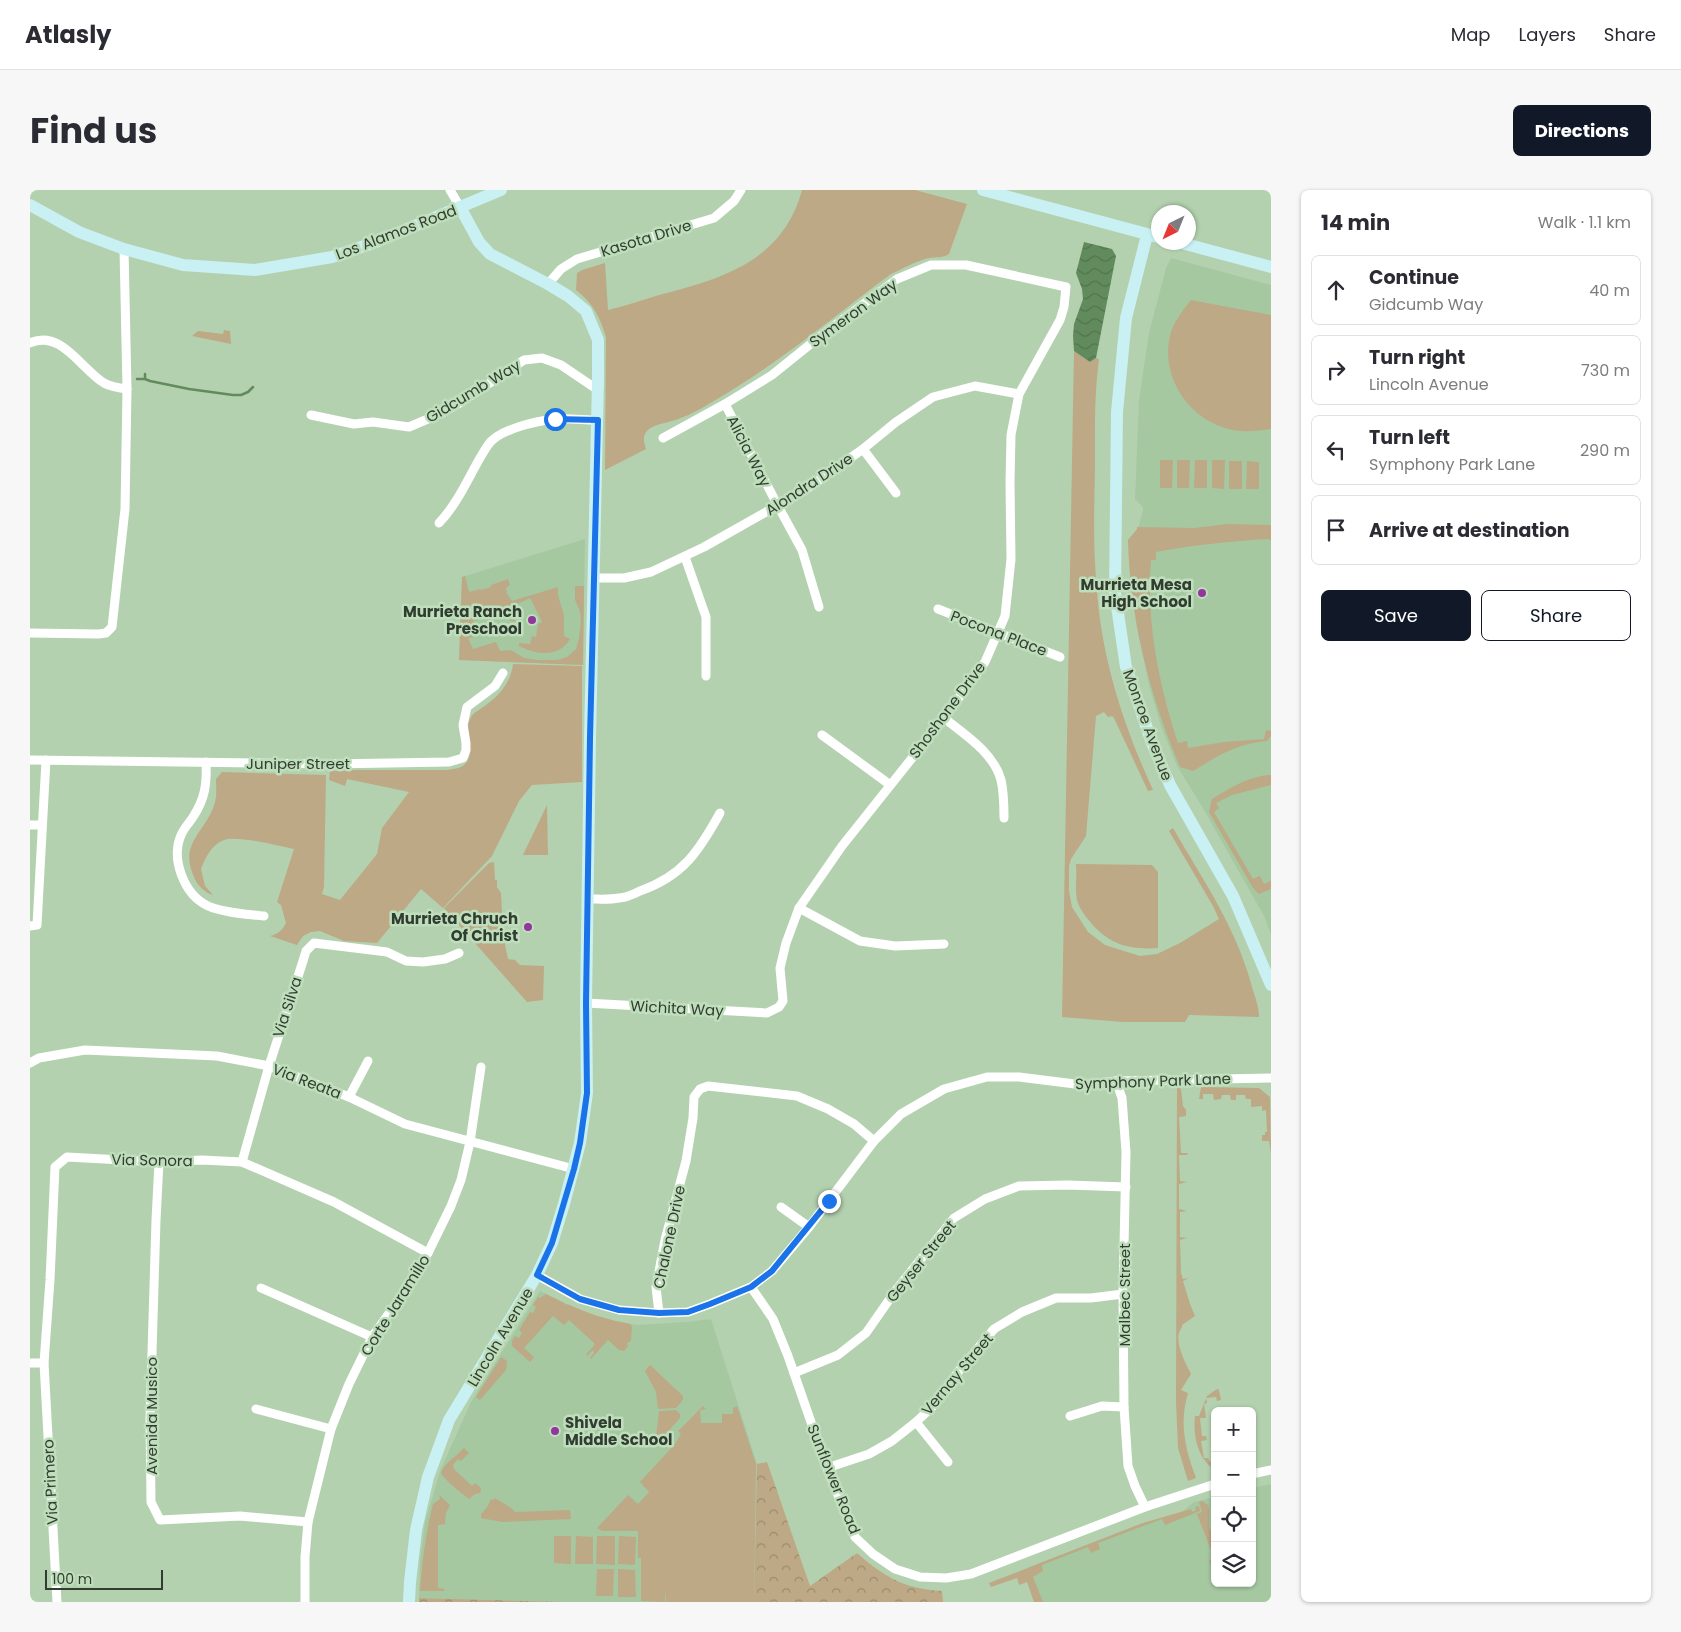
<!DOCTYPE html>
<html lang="en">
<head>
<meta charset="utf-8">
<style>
	:root { --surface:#fff; --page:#f7f7f7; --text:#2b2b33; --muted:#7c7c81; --line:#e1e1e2; --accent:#111827 }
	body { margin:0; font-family:Poppins,sans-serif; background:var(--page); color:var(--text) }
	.controls { position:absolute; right:15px; bottom:15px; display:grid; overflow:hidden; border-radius:8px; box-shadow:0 1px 4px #0004 }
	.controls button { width:45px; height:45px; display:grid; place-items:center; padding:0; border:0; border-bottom:1px solid var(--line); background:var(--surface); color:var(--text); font:25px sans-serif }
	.compass { position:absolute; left:1121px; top:15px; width:45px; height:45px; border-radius:50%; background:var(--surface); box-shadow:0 1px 4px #0004; rotate:223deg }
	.scale { position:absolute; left:15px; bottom:12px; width:118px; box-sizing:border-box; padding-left:5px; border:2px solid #313d30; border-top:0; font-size:14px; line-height:18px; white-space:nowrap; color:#313d30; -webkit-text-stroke:4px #bfdebc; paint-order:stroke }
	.stop { position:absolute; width:15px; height:15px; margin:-11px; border:4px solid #1a73e8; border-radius:50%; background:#fff }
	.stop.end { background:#1a73e8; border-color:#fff; box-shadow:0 1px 5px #0008 }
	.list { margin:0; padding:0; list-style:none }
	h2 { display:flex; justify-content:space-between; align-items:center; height:65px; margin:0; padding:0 20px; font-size:21px }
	h2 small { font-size:16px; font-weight:400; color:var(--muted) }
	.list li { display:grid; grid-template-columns:32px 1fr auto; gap:15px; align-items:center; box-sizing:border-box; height:70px; margin:0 10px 10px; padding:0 10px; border:1px solid var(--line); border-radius:8px }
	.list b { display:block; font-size:19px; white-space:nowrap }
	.list p { margin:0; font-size:16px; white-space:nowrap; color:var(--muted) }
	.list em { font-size:16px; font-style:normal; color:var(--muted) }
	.actions { display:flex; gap:10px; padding:15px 20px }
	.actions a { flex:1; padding:11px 0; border:1px solid var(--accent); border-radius:8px; text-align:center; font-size:18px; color:var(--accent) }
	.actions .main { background:var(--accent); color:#fff }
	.icon { flex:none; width:28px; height:28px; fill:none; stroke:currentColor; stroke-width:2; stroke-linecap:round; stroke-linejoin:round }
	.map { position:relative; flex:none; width:1241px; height:1412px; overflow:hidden; border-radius:8px }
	header { display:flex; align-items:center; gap:30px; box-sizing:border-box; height:70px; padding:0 25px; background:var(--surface); border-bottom:1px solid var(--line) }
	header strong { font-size:24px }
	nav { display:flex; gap:28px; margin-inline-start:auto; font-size:18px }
	.intro { display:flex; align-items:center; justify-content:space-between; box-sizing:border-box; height:120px; padding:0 30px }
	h1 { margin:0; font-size:35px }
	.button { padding:12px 22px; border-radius:8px; background:var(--accent); color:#fff; font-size:18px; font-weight:700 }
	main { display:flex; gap:30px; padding:0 30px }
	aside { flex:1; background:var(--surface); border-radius:8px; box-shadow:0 1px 4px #0004 }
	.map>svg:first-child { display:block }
	.built { fill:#a5c8a1 }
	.green { fill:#bda985 }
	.forest { fill:url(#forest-crowns) }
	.water { fill:url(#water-waves) }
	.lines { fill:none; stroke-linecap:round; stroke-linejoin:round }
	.stream { stroke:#628b5d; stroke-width:2.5 }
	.street { stroke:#fff; stroke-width:9 }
	.secondary { stroke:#c9f0f3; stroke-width:12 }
	.route { stroke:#1a73e8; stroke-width:6 }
	.poi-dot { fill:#92359f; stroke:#bfdebc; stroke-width:2 }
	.labels { text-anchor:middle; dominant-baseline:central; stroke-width:5; stroke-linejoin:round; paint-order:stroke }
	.street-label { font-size:15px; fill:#313d30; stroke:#bfdebc }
	.poi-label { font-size:15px; font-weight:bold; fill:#313d30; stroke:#bfdebc; text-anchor:end }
</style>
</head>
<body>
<header>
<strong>Atlasly</strong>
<nav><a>Map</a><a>Layers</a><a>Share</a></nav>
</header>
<div class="intro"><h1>Find us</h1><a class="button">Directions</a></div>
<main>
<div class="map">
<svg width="1241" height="1412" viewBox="0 0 1241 1412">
	<defs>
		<pattern id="forest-crowns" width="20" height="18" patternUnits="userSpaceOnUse" patternTransform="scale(1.25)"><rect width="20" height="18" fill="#bda985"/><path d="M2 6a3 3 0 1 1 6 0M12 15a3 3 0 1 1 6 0" fill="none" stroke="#9a8b6d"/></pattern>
		<pattern id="water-waves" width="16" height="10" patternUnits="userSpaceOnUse" patternTransform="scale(1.25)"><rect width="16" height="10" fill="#628b5d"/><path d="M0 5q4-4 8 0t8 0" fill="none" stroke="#51734d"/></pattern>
	</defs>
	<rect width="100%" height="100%" fill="#b3d1af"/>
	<g class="built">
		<polygon points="1141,68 1241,95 1241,745 1234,726 1173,618 1147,576 1131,536 1119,495 1106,433 1100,370 1113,320 1113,317 1105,309 1109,210 1119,143 1136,78"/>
		<polygon points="555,349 553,475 429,470 432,387"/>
		<polygon points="510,1101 554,1122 573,1129 607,1135 657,1132 681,1129 727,1274 724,1412 537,1412 389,1408 390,1370 395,1333 410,1281 441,1212"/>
		<polygon points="1241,1294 1241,1412 1010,1412 997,1378 1105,1336 1152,1322 1164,1312 1185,1307 1185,1393 1222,1393 1222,1298"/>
	</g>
	<g class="green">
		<path d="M772 0H885L937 14 919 64C913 68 906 67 899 68 886 71 874 78 861 84 802 128 745 176 682 212 672 218 662 224 651 228 635 235 606 233 616 259L575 280 576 147C570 127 563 113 546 100L547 83 552 80 575 73 578 120C595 116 612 110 629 105 692 89 753 71 772 0Z"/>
		<path d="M1161 110 1241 125V239C1227 241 1210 243 1195 238 1156 226 1129 183 1141 142 1145 130 1154 119 1161 110Z"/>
		<polygon points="194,140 200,141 201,154 162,146 168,141 193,144"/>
		<path d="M1044 161 1060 172 1066 168 1069 169C1064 206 1065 243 1065 279 1064 320 1063 360 1067 401 1072 470 1094 537 1123 600L1118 601 1084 528 1082 526 1078 527 1074 522 1066 526 1056 646 1041 669 1039 676V701L1042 717 1058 742 1075 755 1110 766 1127 764 1150 753 1189 729 1183 716 1139 641 1143 638C1173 690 1207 739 1222 797 1225 807 1229 817 1229 827L1159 825 1155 832H1093L1032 827Z"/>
		<polygon points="1130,270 1143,270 1142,298 1130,298"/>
		<polygon points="1147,270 1160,270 1159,298 1147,298"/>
		<polygon points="1165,270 1177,270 1177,298 1164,298"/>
		<polygon points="1182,270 1195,270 1194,299 1182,298"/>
		<rect x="1199" y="271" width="13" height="28"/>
		<polygon points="1217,271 1229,272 1229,299 1216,299"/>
		<path d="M1197 334 1241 335V351L1239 349C1201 351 1164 355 1126 362V370H1121C1116 431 1129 495 1148 553L1157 551 1158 558 1194 552 1234 549 1236 540 1241 541V546L1237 551C1205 554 1190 565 1163 581L1150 577C1119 504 1100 428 1098 350L1107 339V337L1164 338Z"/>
		<path d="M435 386 439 402 450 399 451 400 461 397V395L478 389 480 395 476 398 477 404 482 411 528 397V405L534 426V446L540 449C529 468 506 465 489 456V453L500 454 502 446 506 447 508 434 512 432 500 408 485 415 491 427 482 432 476 422 457 431 456 427 443 431 445 438 441 440 443 447 438 448 443 459 466 452 470 461 481 460 494 468 507 470H527L537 467 546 459 549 448 551 431 550 421 545 410V396H554L553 475 429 470 432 387Z"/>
		<path d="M483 474 552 476V592L502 595 489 611 462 666 413 718 391 699 347 753 314 751 290 741 281 742 273 746 267 755 240 746C249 744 252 740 256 733L251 715 247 712 264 659C248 656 208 645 194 650 182 654 175 668 171 679L175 696 183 705C175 703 167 695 164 687 148 652 177 642 185 612 187 605 186 596 186 589L192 582 296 585 294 697 292 704 310 710 347 664 352 638 379 602 317 589 315 596 299 590 300 581 320 580H418C423 579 430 578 433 576 449 563 432 542 441 527 444 522 451 519 456 515 470 505 481 492 483 474Z"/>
		<path d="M1241 585V595L1202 605 1186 613 1189 618 1184 622 1223 689 1230 686 1234 694 1241 691V699L1229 704 1223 698 1179 622 1182 609C1201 598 1218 586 1241 585Z"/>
		<polygon points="517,615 518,665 493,665"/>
		<polygon points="464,672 465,690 467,690 467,697 471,703 473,745 478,769 485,770 490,775 514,776 513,810 497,812 414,718 459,673"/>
		<path d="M1046 674 1122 675 1128 682V758C1100 760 1080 755 1061 733 1056 727 1049 718 1047 710 1045 699 1047 685 1046 674Z"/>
		<path d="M1147 897 1151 899 1153 916 1156 920V926L1149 927 1151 963H1158L1157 965H1149L1150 991 1157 992 1149 994V1019L1157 1021 1150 1022V1047L1157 1048 1150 1050 1151 1083 1153 1089 1159 1088 1153 1091 1160 1114 1165 1126 1152 1135V1137C1142 1149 1155 1172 1161 1184L1151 1200 1158 1203C1149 1233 1155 1259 1166 1288L1158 1291 1148 1258 1146 1212Z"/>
		<polygon points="1171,897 1229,898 1240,907 1241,964 1239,951 1232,951 1232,945 1235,945 1235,942 1237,942 1236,920 1232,921 1232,916 1221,917 1221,909 1216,909 1215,905 1206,905 1206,910 1201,910 1200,905 1192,905 1191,909 1184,910 1183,904 1173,904 1173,909 1169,909"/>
		<path d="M516 1104 534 1113 536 1115 537 1114C557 1123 578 1130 600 1134L602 1136 601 1151 597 1153 598 1156 594 1161 589 1160 578 1150 561 1169 560 1168 564 1163 563 1160 557 1166 556 1165 565 1154 539 1130 534 1135 523 1126 494 1158 504 1167 500 1172 482 1156V1151L485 1146 489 1148 492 1143 489 1140 500 1122 503 1123 506 1117 503 1115 508 1107 510 1108Z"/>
		<polygon points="471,1167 477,1171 476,1180 450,1210 446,1207"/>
		<polygon points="620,1175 653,1206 653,1210 646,1218 628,1219 626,1202 615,1181"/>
		<path d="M1187 1199 1189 1200 1191 1210 1187 1211 1186 1207 1176 1208 1177 1213 1174 1214 1176 1228H1170L1172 1246H1176L1177 1250 1171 1251 1174 1268H1178L1180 1272 1185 1274V1280C1167 1268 1163 1245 1165 1226H1169L1177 1206Z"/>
		<polygon points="673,1216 676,1219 670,1220 671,1233 692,1233 692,1224 703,1224 703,1218 707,1216 726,1274 724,1412 636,1412 636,1399 635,1412 611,1411 611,1368 608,1368 608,1341 572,1341 567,1338 598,1305 608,1314 619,1302 610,1292 645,1254 651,1244 648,1241"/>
		<polygon points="646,1220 650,1224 650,1228 624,1257 620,1254 626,1247 629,1221"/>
		<path d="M434 1258 439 1263 431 1271 428 1269 423 1275 424 1279 442 1296 445 1293 451 1298 450 1303 445 1304 439 1309C432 1303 415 1291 411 1283 415 1272 426 1267 434 1258Z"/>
		<path d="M409 1305 420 1315 416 1323 415 1334 408 1335V1398L414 1399V1401H390C392 1371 396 1343 403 1314L410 1309Z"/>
		<path d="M461 1309 463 1310 465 1308C472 1313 480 1316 485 1322L540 1320 541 1329 472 1332 451 1328V1324L458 1316Z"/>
		<polygon points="1172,1311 1178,1315 1179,1319 1179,1337 1185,1352 1185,1374 1181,1376 1179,1370 1184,1368 1167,1324 1172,1322 1169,1312"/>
		<polygon points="1169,1316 1170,1321 1135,1335 1132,1329 1068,1353 1070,1359 1061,1363 1058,1357 1012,1375 1013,1381 1003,1387 1013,1412 1004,1412 997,1392 989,1395 987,1388 961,1397 959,1393 1113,1333 1161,1319 1162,1322 1166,1320 1165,1317"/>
		<polygon points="524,1346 541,1346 541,1374 524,1373"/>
		<polygon points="546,1346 563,1347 563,1374 545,1374"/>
		<polygon points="567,1346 585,1346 585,1375 566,1374"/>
		<polygon points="589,1346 606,1347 605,1375 588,1374"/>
		<polygon points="567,1379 584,1379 583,1406 566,1406"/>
		<polygon points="588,1379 605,1380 606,1407 588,1407"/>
	</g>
	<g class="forest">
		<path d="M737 1272 780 1396 827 1363C854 1387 875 1399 912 1401L913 1412H724L727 1274Z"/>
		<polygon points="389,1408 537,1412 389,1412"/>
	</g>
	<polygon class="water" points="1054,52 1082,59 1086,66 1066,168 1060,172 1044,161 1043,146 1044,134 1053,109 1052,99 1046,83"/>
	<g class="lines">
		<g class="stream">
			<polyline points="115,184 115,189 120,191 159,199 203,205 211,205 218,202 223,197"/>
			<polyline points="107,189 115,189"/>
		</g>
		<g class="street">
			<polyline points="420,0 430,17"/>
			<polyline points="518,94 531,79 547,69 684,28 704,11 711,0"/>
			<path d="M0 153C31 139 51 179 74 193 81 197 89 198 97 199"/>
			<polyline points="695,214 748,316 772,360 789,417"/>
			<polyline points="281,225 324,234 343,232 379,237 412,223 433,211 494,170 512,168 531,175 568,200"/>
			<polyline points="833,259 866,303"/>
			<path d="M409 333C431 310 441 280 458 255 469 239 507 231 525 229 539 228 554 230 567 230"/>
			<polyline points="655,367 676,427 676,486"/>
			<polyline points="564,388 594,388 621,382 674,357 775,300 833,259 866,232 903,207 945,196 989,204"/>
			<polyline points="908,419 1030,467"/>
			<polyline points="0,443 69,444 76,443 82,437 95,319 97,199 94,59"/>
			<path d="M914 528C934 544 964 563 971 590 974 603 974 615 974 628"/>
			<polyline points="792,545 859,594"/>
			<polyline points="0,570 299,574 419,572 433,568 436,560 436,553 433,535 437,517 465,496 473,483"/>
			<path d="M176 572C177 594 175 609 163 627 160 632 155 637 152 643 140 667 153 704 178 716 194 723 217 724 234 726"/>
			<polyline points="0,635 11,635"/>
			<path d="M558 709C568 709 579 710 589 708 596 708 604 704 610 701 653 686 669 661 690 623"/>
			<polyline points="769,718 830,751 865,756 914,754"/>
			<polyline points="0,736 7,735 16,570"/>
			<polyline points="556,813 737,823 749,817 753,811 750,778 756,753 769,718 812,656 914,528 955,472 975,426 981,369 980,293 981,245 989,204 1030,130 1034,117 1036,97 936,75 901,75 867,89 793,144 742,185 695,214 633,248"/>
			<polyline points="0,873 9,868 55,860 187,866 239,876 319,907 375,934 544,979"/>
			<polyline points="1086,891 1092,908 1096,962 1093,1104 1094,1217 1098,1276 1105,1296 1115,1317"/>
			<polyline points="319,907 338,871"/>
			<polyline points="129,972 126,1030 120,1229 121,1312 130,1330 210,1326 278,1332"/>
			<polyline points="212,972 239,876 273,771 276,761 284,753 357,762 376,771 393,772 415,769 429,763"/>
			<polyline points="751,1017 779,1037"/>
			<polyline points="507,1085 550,1109 589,1120 629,1123 658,1122 680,1114 721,1097 742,1081 779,1037 844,951 871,924 914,899 957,887 989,887 1053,895 1086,891 1241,888"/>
			<polyline points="721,1097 743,1129 758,1166 797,1278 825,1347 843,1364 865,1379 890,1387 916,1388 941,1384 1115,1317 1185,1294"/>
			<polyline points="231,1098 342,1147"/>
			<polyline points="629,1123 626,1097 635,1050 656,971 663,928 664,907 670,899 678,896 767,906 798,919 824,934 844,951"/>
			<polyline points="0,1173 14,1173"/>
			<polyline points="764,1183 808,1165 836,1143 866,1100 924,1028 955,1009 989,996 1038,995 1096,997"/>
			<polyline points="226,1219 301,1239"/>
			<polyline points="1040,1226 1072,1216 1094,1217"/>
			<polyline points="886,1232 918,1272"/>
			<polyline points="797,1278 839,1264 862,1251 886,1232 902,1217 928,1182 964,1139 992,1122 1026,1108 1061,1108 1093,1104"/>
			<polyline points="1222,1284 1241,1280"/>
			<polyline points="27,1412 14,1173 20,1090 25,977 37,967 129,972 172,970 212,972 304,1012 398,1063"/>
			<polyline points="275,1412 275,1367 278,1332 301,1239 319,1194 342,1147 371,1107 398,1063 421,1016 431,990 440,952 451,877"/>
		</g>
		<g class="secondary">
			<polyline points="953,0 1128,47"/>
			<polyline points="0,15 49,42 94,59 153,75 225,80 302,67 346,52 471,0"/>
			<polyline points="1117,45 1096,128 1087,222 1085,403 1096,477 1122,553 1140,595 1203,706 1241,795"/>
			<polyline points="1148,52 1241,77"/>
			<polyline points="379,1412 380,1392 386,1340 398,1287 419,1230 507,1085 522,1053 534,1014 550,953 557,903 556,813 560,548 568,191 568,150 556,121 538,106 518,94 460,64 449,52 430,17"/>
		</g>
	</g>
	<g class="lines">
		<polyline class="route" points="525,229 568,230 560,548 556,813 557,903 550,953 544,979 522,1053 507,1085 550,1109 589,1120 629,1123 658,1122 680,1114 721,1097 742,1081 799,1011"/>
	</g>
	<g class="poi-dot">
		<circle cx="1172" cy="403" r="5"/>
		<circle cx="502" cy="430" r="5"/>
		<circle cx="498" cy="737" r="5"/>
		<circle cx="525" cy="1241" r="5"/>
	</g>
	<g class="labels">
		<g class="street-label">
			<text transform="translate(366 42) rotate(-21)">Los Alamos Road</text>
			<text transform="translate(616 48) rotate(-17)">Kasota Drive</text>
			<text transform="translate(823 123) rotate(-36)">Symeron Way</text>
			<text transform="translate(443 201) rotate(-31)">Gidcumb Way</text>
			<text transform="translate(719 261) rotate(63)">Alicia Way</text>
			<text transform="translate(779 294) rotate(-33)">Alondra Drive</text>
			<text transform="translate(969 443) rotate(21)">Pocona Place</text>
			<text transform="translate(917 520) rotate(-53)">Shoshone Drive</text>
			<text transform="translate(1118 535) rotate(70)">Monroe Avenue</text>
			<text x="268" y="573">Juniper Street</text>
			<text transform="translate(257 817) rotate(-72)">Via Silva</text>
			<text transform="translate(647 818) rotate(3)">Wichita Way</text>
			<text transform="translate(277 891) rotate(21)">Via Reata</text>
			<text transform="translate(1123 891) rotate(-2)">Symphony Park Lane</text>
			<text transform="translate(122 970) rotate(1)">Via Sonora</text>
			<text transform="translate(639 1047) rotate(-78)">Chalone Drive</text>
			<text transform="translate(891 1071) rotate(-51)">Geyser Street</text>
			<text transform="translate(1094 1105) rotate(-90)">Malbec Street</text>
			<text transform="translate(365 1115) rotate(-58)">Corte Jaramillo</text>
			<text transform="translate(470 1147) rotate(-59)">Lincoln Avenue</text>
			<text transform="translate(927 1184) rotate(-50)">Vernay Street</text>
			<text transform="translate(121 1226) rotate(-90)">Avenida Musico</text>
			<text transform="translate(804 1289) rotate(68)">Sunflower Road</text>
			<text transform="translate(20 1292) rotate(-93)">Via Primero</text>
		</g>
		<g class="poi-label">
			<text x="1162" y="394">Murrieta Mesa<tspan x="1162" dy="17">High School</tspan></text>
			<text x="492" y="421">Murrieta Ranch<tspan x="492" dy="17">Preschool</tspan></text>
			<text x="488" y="728">Murrieta Chruch<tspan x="488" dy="17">Of Christ</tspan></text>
			<text x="535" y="1232" text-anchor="start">Shivela<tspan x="535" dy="17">Middle School</tspan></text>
		</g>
	</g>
</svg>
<div class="controls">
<button>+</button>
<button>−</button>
<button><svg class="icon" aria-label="locate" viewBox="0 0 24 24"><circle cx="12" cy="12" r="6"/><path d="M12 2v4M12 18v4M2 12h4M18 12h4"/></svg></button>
<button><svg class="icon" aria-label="layers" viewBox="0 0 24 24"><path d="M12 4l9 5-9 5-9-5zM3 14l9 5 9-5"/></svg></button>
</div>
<svg class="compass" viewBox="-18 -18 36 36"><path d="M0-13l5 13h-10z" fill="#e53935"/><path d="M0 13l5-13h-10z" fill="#7c7c81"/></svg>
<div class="scale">100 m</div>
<div class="stop" style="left:525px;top:229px"></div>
<div class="stop end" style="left:799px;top:1011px"></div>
</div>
<aside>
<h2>14 min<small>Walk · 1.1 km</small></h2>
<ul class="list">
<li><svg class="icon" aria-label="ahead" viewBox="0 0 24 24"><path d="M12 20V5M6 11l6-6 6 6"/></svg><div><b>Continue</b><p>Gidcumb Way</p></div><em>40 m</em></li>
<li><svg class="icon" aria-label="right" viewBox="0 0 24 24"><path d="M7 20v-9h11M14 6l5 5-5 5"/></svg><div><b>Turn right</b><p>Lincoln Avenue</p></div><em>730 m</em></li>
<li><svg class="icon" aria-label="left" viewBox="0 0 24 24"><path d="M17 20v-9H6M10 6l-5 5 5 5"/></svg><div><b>Turn left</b><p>Symphony Park Lane</p></div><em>290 m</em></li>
<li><svg class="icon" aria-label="arrive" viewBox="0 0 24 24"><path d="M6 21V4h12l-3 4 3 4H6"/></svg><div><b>Arrive at destination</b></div></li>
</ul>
<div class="actions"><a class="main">Save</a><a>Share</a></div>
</aside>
</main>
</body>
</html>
